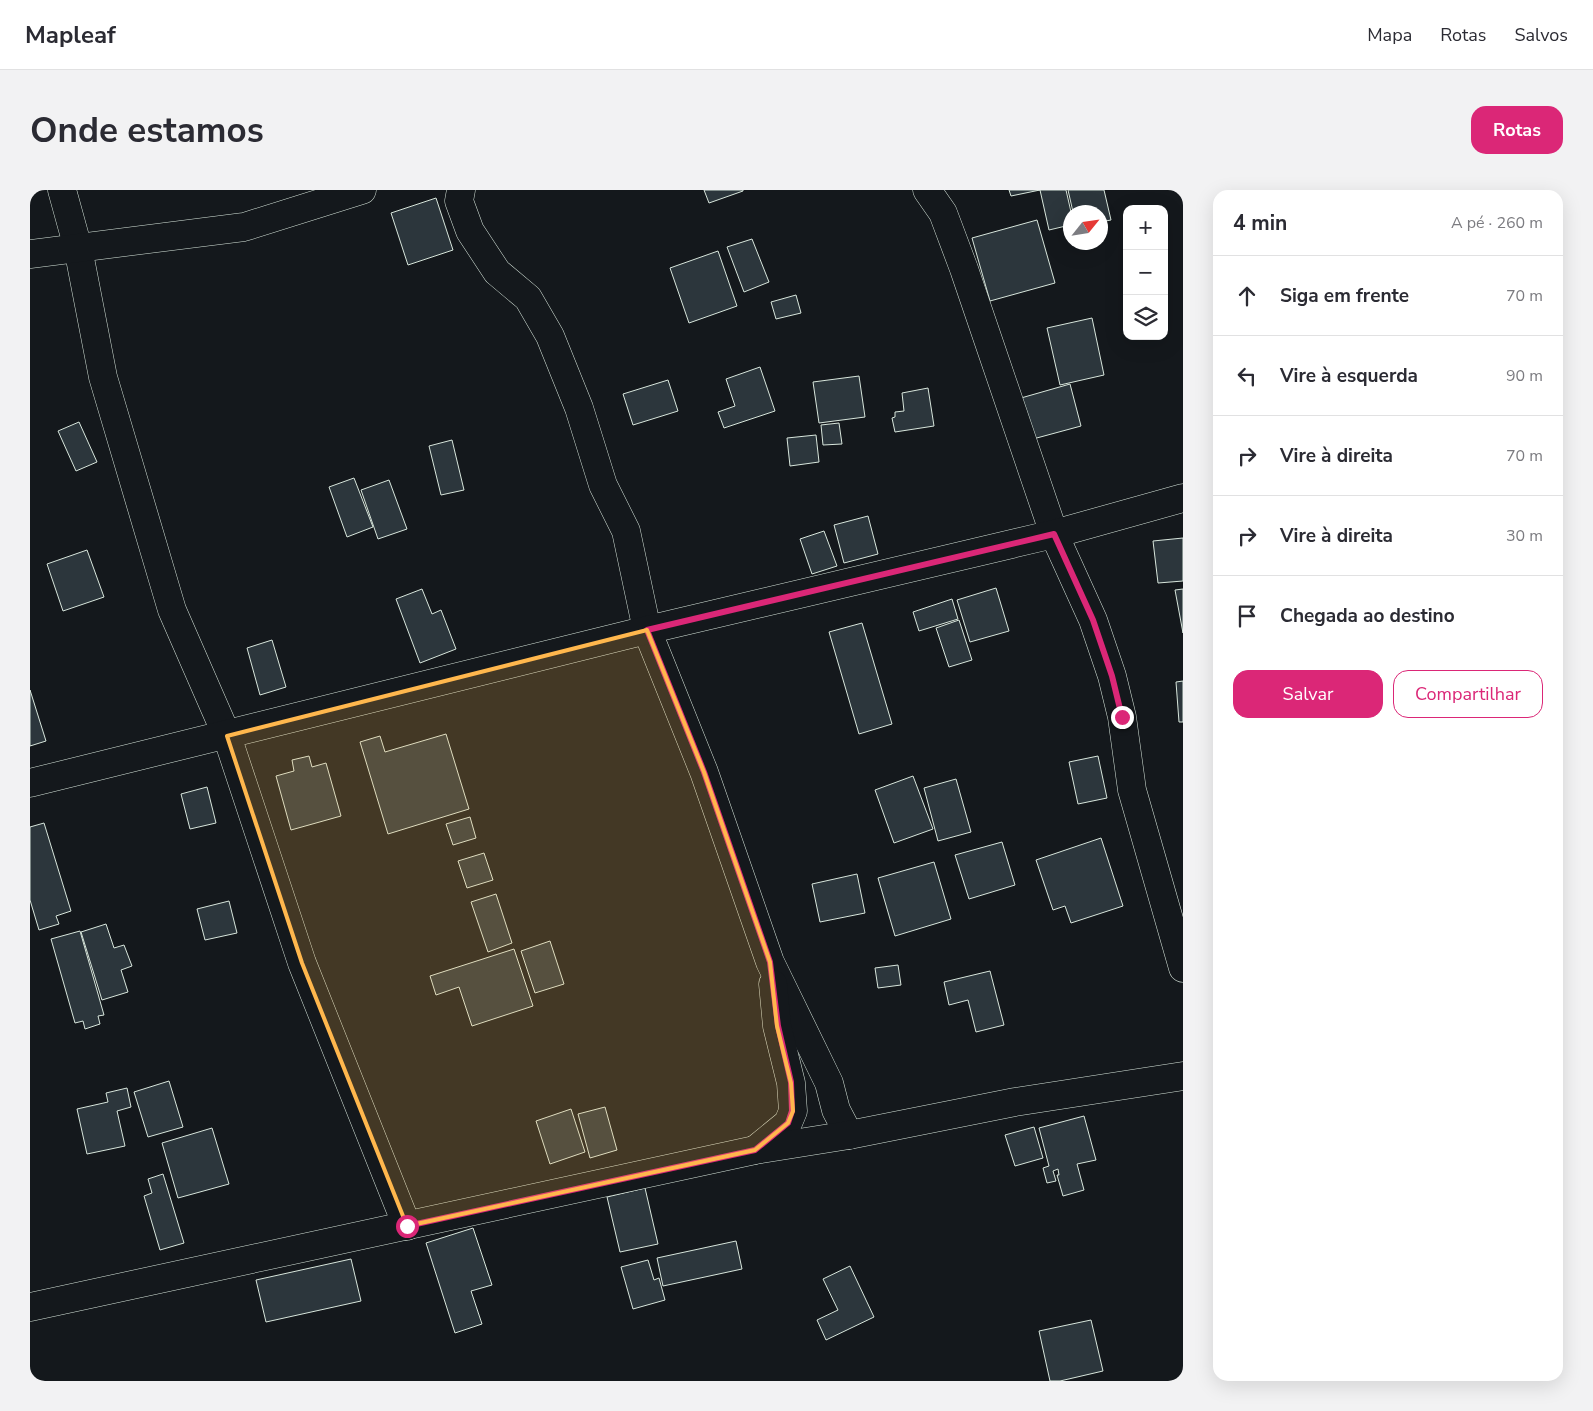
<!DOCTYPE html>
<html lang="pt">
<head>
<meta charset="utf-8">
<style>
	:root { --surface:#fff; --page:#f2f2f3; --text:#2b2b33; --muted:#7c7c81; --line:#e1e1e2; --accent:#db2777 }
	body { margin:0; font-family:"Nunito Sans",sans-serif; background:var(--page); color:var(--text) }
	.controls { position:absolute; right:15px; top:15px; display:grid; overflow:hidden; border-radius:10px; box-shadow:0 5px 20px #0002 }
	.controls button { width:45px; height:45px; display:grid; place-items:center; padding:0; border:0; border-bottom:1px solid var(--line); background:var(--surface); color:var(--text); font:25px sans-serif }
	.compass { position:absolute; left:1033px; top:15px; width:45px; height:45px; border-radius:50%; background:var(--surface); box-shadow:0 5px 20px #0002; rotate:60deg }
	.stop { position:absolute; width:15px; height:15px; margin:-11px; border:4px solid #db2777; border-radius:50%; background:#fff }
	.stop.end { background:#db2777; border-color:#fff; box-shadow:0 1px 5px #0008 }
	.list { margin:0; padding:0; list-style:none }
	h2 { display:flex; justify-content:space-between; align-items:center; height:65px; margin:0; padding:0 20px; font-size:21px }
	h2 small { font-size:16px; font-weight:400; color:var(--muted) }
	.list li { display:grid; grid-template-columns:32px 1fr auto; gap:15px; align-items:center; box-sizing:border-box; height:80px; padding:0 20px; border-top:1px solid var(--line) }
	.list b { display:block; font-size:19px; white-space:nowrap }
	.list em { font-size:16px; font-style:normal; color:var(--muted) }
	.actions { display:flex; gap:10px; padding:15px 20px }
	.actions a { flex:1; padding:11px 0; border:1px solid var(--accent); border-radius:15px; text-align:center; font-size:18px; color:var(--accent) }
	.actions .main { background:var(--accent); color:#fff }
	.icon { flex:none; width:28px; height:28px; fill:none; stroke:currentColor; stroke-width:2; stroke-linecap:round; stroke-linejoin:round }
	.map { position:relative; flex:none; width:1153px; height:1191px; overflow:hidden; border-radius:15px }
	header { display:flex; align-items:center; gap:30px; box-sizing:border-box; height:70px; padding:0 25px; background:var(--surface); border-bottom:1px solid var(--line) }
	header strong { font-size:24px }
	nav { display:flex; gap:28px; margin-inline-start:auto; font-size:18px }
	.intro { display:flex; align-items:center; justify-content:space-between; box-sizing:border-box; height:120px; padding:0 30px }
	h1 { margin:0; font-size:35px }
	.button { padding:12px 22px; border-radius:15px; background:var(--accent); color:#fff; font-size:18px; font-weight:700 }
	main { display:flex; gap:30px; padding:0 30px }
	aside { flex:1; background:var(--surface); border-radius:15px; box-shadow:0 5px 20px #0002 }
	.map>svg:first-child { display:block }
	.building { fill:#2c363c; stroke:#d8e6dc }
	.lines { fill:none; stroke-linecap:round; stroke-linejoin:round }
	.minor-casing { stroke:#d8e6dc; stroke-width:29 }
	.minor { stroke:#14181c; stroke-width:28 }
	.route { stroke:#db2777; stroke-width:6 }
	.marked { fill:#ffb74d; fill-opacity:0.2; stroke:#ffb74d; stroke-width:4; stroke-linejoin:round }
</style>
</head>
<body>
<header>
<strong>Mapleaf</strong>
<nav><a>Mapa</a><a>Rotas</a><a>Salvos</a></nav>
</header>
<div class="intro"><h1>Onde estamos</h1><a class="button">Rotas</a></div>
<main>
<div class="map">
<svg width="1153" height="1191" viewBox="0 0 1153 1191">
	<rect width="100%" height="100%" fill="#14181c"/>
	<g class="building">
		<polygon points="674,0 713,0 713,1 679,13"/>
		<polygon points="979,0 1036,0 1041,22 1040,35 1019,40 1010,0 981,6"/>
		<polygon points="1038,0 1074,0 1081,30 1070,32 1070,22 1043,22"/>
		<polygon points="406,8 423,60 378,75 361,23"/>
		<polygon points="1007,30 1025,93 960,111 942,48"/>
		<polygon points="722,49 739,92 714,102 697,57"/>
		<polygon points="688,61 707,116 659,133 640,78"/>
		<polygon points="766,105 771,123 746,129 741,112"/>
		<polygon points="1062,128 1074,185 1030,195 1017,138"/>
		<polygon points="730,177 745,221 694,238 688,222 705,216 696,189"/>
		<polygon points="829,186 835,227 789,233 783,192"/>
		<polygon points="638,190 648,221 603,235 593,204"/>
		<polygon points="1040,194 1051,236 1003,249 991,208"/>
		<polygon points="898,198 904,236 865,242 862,228 865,227 865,222 874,221 872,203"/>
		<polygon points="49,232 67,272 46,281 28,241"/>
		<polygon points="809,233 812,254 793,255 791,235"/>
		<polygon points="786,245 789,272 760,276 757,248"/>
		<polygon points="422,250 434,300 411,305 399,256"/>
		<polygon points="324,288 343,337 317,347 299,297"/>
		<polygon points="359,290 377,339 348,349 331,300"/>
		<polygon points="838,326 848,364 814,373 804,335"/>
		<polygon points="794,341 807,376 782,384 770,349"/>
		<polygon points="1153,348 1153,391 1128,393 1123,351"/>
		<polygon points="57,360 74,407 33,421 17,374"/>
		<polygon points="966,398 979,441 940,452 927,410"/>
		<polygon points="392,399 402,424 411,420 426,459 390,473 366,409"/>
		<polygon points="1153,399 1153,443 1145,400"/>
		<polygon points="922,409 928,429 889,441 883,422"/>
		<polygon points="929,430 942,470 919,477 906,438"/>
		<polygon points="832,433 862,534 829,544 799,442"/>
		<polygon points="242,450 256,497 230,505 217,458"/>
		<polygon points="1153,491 1153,532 1149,532 1146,492"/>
		<polygon points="0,500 16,551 0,556"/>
		<polygon points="416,544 439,619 358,644 330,552 350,546 355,562"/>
		<polygon points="279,566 282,577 296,573 311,626 261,640 246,586 264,581 262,570"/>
		<polygon points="1068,566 1077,608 1048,614 1039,572"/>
		<polygon points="883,586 903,639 864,653 845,600"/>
		<polygon points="926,589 941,642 908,651 894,598"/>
		<polygon points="177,597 186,633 160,639 151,604"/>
		<polygon points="440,627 446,648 423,655 416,634"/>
		<polygon points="14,633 41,721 26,726 29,734 9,740 0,710 0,637"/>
		<polygon points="1071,648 1093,716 1041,733 1035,716 1023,720 1006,670"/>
		<polygon points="972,652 985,695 939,709 925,665"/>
		<polygon points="454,663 463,690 437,698 428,671"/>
		<polygon points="904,672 921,729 865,746 848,688"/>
		<polygon points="827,684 835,723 790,732 782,694"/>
		<polygon points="466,704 482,753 458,762 441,712"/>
		<polygon points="199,711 207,743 175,750 167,719"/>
		<polygon points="76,734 84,758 94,755 102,776 91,780 98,802 72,810 51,742"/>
		<polygon points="50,741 74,825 68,826 70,834 55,839 53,831 45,833 21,749"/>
		<polygon points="520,751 534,794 505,803 491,761"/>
		<polygon points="484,759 503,816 442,836 429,797 406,805 400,786"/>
		<polygon points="868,775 871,795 848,798 845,778"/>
		<polygon points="960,781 974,835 946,842 938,810 919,815 914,792"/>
		<polygon points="139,891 153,937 118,947 104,902"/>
		<polygon points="97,898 101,917 87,921 95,956 57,964 47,919 78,912 76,903"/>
		<polygon points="575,917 587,960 560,968 548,924"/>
		<polygon points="541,919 555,962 520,974 506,931"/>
		<polygon points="1054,926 1066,970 1047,974 1054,1000 1033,1006 1027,985 1029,985 1028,979 1023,981 1026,991 1017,993 1013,978 1019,976 1009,938"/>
		<polygon points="1004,937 1013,968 985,976 975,945"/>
		<polygon points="182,938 199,994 148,1008 132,953"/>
		<polygon points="133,984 154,1053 130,1060 114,1006 122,1003 118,989"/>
		<polygon points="615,998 628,1054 590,1062 577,1007"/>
		<polygon points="443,1038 462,1095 441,1101 452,1134 425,1143 396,1053"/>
		<polygon points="706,1051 712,1079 633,1096 627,1068"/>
		<polygon points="321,1069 331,1111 236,1132 226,1090"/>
		<polygon points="618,1070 624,1090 629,1088 635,1110 603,1119 591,1077"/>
		<polygon points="820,1076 844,1127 796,1150 787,1130 808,1120 793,1089"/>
		<polygon points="1061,1130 1073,1181 1030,1191 1020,1191 1009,1141"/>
	</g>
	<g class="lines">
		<g class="minor-casing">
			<g id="minor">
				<polyline points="32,0 48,58 73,187 142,420 197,546 272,773 377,1036"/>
				<polyline points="431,0 429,11 440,41 467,82 498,108 520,146 549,218 573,295 596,341 617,440 674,582 740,772 799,893 806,920 819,945"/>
				<polyline points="897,0 913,23 934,79 1024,344 1063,430 1082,486 1092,527 1102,600 1153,778"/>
				<polyline points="0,64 214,37 332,0"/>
				<polyline points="0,593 617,440 1024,344 1153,308"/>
				<polyline points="725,960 758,933 763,921 761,893 747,836 743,794"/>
				<polyline points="0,1117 725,960 819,945 985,912 1153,886"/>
			</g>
		</g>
		<use href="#minor" class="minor"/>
	</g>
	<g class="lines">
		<polyline class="route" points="377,1036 725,960 758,933 762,921 761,892 748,836 740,772 674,582 617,440 1024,344 1063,430 1082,486 1092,527"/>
	</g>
	<path class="marked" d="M617 440 674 582 740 772 747 836 761 893 763 921 758 933 725 960 377 1036 272 773 197 546Z"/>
</svg>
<div class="controls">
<button>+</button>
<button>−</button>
<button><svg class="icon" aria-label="layers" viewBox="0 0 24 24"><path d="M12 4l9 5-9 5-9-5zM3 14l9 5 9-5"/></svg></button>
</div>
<svg class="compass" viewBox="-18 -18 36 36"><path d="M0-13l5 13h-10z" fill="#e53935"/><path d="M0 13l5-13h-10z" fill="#7c7c81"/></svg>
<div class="stop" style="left:377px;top:1036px"></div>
<div class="stop end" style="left:1092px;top:527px"></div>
</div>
<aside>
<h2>4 min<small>A pé · 260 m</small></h2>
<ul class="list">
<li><svg class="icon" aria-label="ahead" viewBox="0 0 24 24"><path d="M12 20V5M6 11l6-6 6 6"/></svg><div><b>Siga em frente</b></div><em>70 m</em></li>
<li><svg class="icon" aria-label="left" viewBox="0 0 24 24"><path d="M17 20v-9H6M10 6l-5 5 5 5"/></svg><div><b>Vire à esquerda</b></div><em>90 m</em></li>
<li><svg class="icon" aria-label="right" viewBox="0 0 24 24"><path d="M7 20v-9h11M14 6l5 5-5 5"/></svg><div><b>Vire à direita</b></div><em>70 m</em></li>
<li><svg class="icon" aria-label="right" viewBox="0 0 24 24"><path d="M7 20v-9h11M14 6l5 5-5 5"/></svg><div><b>Vire à direita</b></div><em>30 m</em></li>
<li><svg class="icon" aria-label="arrive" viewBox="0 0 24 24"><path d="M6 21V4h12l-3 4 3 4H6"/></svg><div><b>Chegada ao destino</b></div></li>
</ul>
<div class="actions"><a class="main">Salvar</a><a>Compartilhar</a></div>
</aside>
</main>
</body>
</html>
